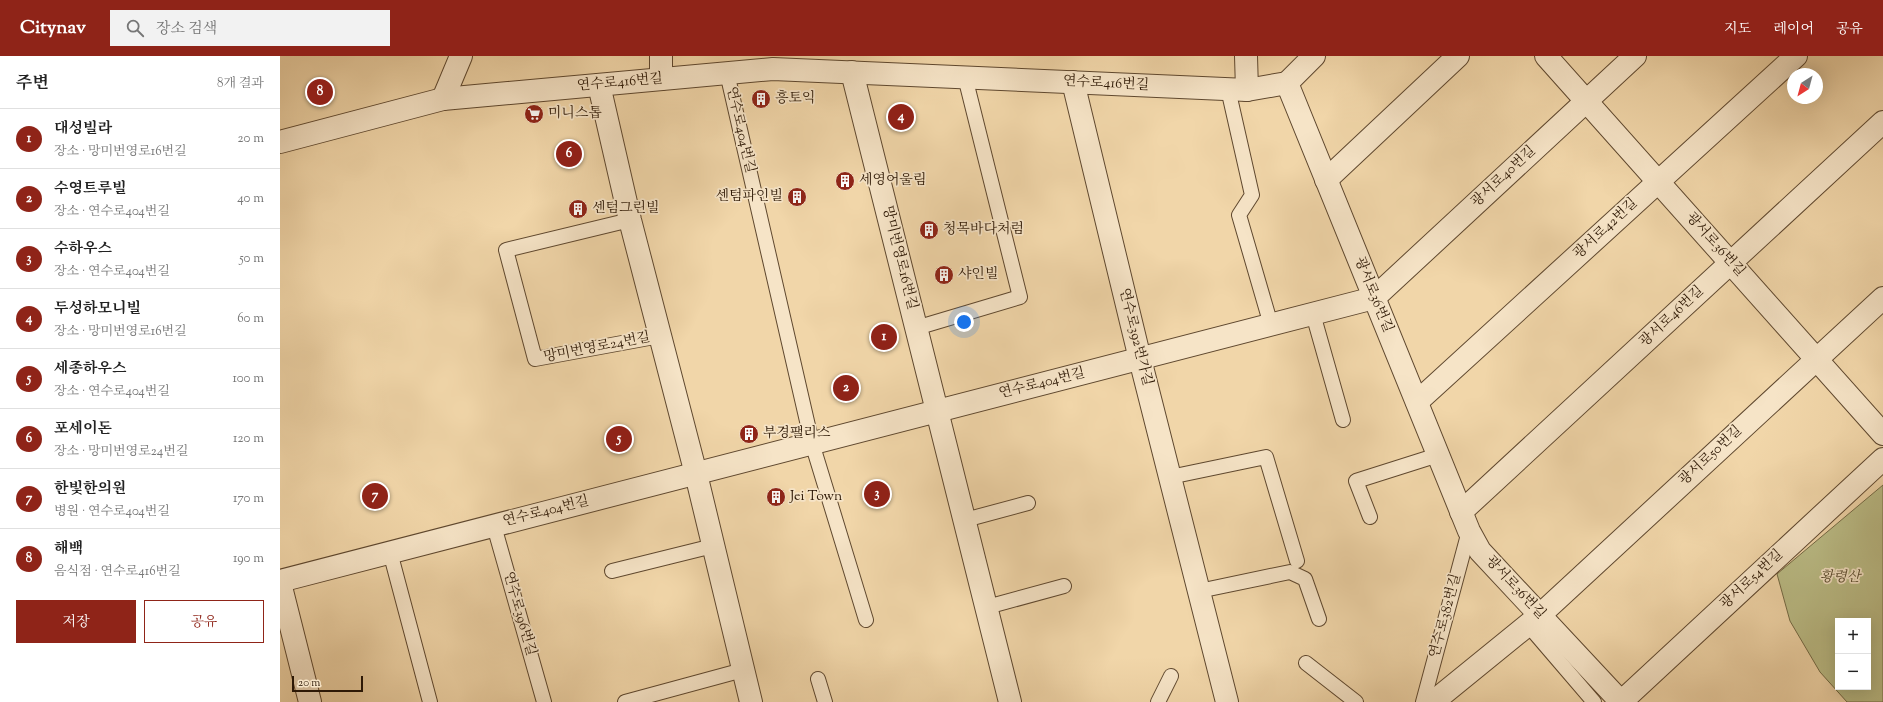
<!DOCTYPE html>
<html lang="ko">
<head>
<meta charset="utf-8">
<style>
	:root { --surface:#fff; --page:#f2f2f2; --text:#222; --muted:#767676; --line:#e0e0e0; --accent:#8f2418 }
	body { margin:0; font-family:"Sorts Mill Goudy","Noto Serif KR",serif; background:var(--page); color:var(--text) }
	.controls { position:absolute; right:12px; bottom:12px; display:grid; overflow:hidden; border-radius:0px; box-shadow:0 4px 16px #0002 }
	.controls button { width:36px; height:36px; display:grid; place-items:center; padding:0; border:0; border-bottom:1px solid var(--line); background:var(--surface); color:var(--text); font:20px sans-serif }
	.compass { position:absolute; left:1507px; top:12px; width:36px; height:36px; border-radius:50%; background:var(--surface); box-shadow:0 4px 16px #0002; rotate:216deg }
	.scale { position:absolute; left:12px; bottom:10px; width:71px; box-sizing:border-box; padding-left:4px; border:2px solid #2e1906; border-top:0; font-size:11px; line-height:14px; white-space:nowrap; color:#2e1906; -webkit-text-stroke:3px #f6e4c7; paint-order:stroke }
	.you { position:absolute; left:684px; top:266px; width:14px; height:14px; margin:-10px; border:3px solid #fff; border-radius:50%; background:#1a73e8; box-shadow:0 0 0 6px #1a73e833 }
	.badge { display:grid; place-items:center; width:26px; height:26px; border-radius:50%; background:var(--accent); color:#fff; font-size:13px; font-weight:700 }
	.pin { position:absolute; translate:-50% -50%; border:2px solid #fff; box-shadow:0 1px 4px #0006 }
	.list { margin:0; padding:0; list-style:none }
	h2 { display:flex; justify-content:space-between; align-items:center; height:52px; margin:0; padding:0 16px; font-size:17px }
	h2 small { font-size:13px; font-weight:400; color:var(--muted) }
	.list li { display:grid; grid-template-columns:26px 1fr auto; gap:12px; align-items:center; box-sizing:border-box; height:60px; padding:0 16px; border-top:1px solid var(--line) }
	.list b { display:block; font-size:15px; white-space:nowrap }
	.list p { margin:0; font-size:13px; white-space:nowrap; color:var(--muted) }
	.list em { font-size:13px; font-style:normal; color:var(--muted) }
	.actions { display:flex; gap:8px; padding:12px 16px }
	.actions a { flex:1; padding:9px 0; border:1px solid var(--accent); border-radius:0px; text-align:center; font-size:14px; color:var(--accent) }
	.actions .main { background:var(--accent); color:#fff }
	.icon { flex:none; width:22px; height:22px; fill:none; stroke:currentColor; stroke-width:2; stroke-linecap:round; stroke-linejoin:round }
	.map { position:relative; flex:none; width:1603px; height:646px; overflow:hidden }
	header { display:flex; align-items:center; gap:24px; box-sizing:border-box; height:56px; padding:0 20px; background:var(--accent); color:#fff }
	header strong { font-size:19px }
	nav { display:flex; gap:22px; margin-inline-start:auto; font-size:14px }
	.search { width:280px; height:36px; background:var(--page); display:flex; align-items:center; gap:10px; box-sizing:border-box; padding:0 14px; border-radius:0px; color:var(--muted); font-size:15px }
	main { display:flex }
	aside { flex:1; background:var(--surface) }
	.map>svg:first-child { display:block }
	.green { fill:#bbbd87; stroke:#746b46; fill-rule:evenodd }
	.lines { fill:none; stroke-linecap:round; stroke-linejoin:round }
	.lane-casing { stroke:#5f482f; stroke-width:16 }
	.street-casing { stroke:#5f482f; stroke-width:24 }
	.lane { stroke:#f6e4c7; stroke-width:14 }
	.street { stroke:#f6e4c7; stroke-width:22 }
	.labels { text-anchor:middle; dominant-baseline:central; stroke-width:3.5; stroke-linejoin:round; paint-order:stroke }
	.street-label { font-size:14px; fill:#2e1906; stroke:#f6e4c7 }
	.poi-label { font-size:14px; fill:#2e1906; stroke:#f6e4c7; text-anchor:start }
	.park-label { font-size:14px; font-style:italic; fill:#584a2d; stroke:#f6e4c7 }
</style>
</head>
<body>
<header>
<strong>Citynav</strong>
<div class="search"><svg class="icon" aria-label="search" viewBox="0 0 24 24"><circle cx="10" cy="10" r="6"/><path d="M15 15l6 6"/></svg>장소 검색</div>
<nav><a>지도</a><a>레이어</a><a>공유</a></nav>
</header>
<main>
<aside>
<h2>주변<small>8개 결과</small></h2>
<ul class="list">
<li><span class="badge">1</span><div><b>대성빌라</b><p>장소 · 망미번영로16번길</p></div><em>20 m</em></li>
<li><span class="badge">2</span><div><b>수영트루빌</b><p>장소 · 연수로404번길</p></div><em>40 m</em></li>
<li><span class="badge">3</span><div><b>수하우스</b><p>장소 · 연수로404번길</p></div><em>50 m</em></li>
<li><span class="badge">4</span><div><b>두성하모니빌</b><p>장소 · 망미번영로16번길</p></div><em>60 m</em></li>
<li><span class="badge">5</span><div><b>세종하우스</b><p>장소 · 연수로404번길</p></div><em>100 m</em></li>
<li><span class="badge">6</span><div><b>포세이돈</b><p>장소 · 망미번영로24번길</p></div><em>120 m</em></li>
<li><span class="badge">7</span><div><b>한빛한의원</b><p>병원 · 연수로404번길</p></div><em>170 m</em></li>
<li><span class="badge">8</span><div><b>해백</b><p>음식점 · 연수로416번길</p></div><em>190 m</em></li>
</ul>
<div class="actions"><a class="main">저장</a><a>공유</a></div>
</aside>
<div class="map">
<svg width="1603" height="646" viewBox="0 0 1603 646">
	<rect width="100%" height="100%" fill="#f1d6a9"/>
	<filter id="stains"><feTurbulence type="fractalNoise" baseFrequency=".005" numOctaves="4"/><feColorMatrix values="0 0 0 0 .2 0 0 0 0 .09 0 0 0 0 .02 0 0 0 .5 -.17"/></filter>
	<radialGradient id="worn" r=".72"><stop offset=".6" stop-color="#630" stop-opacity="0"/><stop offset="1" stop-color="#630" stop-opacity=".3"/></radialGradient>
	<path class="green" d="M1603 429V646H1567L1540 616 1510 565 1497 518ZM1558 565H1588V631H1558Z"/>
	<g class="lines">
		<g class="lane-casing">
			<g id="lane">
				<polyline points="447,17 532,387 586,564"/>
				<polyline points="948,33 972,139 959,159 991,269"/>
				<polyline points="350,164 226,194 255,303 380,280"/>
				<polyline points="1033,258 1063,364"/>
				<polyline points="636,272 740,241 685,21"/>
				<polyline points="890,421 986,401 1017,505"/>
				<polyline points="1090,461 1076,425 1158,399"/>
				<polyline points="685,464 748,447"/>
				<polyline points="214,470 264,646"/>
				<polyline points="110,496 150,646"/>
				<polyline points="332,515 433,490"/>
				<polyline points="919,535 1010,516 1025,523 1039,563"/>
				<polyline points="707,551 784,530"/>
				<polyline points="1248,569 1314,646"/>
				<polyline points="1026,607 1076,646"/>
				<polyline points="538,623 545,646"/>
				<polyline points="345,646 463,614"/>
				<polyline points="878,646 891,620"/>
				<polyline points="1143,646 1189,475"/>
			</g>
		</g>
		<g class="street-casing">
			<g id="street">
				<polyline points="381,0 381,23"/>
				<polyline points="966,0 967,34"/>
				<polyline points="1266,0 1603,378"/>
				<polyline points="572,16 730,646"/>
				<polyline points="793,26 860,303 947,646"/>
				<polyline points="1007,27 1189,475 1200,495 1341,646 1603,403"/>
				<polyline points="1007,27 1034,0"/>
				<polyline points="319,29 350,164 416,418 471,646"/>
				<polyline points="163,43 181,0"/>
				<polyline points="0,86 163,43 493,13 967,34 1007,27"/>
				<polyline points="1046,124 1178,0"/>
				<polyline points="1137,346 1516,0"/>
				<polyline points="1181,456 1603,66"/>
				<polyline points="0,525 1094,242 1355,0"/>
				<polyline points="0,527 30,646"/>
				<polyline points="1153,646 1260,559 1603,242"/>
			</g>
		</g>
		<use href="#lane" class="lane"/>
		<use href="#street" class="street"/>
	</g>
	<defs>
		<g id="building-disc" transform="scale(1)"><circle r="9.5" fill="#8f2418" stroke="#f6e4c7"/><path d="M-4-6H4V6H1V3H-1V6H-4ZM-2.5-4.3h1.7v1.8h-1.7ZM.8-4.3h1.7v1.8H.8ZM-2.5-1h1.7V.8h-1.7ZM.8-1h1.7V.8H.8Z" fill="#fff"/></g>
		<g id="supermarket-disc" transform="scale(1)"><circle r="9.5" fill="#8f2418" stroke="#f6e4c7"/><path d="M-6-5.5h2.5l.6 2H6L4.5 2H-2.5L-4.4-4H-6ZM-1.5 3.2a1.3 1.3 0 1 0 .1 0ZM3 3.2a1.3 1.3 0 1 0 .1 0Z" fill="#fff"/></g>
	</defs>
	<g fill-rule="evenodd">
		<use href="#building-disc" x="481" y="43"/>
		<use href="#supermarket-disc" x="254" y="58"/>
		<use href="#building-disc" x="565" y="125"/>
		<use href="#building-disc" x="517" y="141"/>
		<use href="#building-disc" x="298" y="153"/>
		<use href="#building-disc" x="649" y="174"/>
		<use href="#building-disc" x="664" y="219"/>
		<use href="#building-disc" x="469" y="378"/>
		<use href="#building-disc" x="496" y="441"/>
	</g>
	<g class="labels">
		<g class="street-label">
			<text transform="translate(340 27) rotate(-5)">연수로416번길</text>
			<text transform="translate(826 28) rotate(3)">연수로416번길</text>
			<text transform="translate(460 74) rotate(77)">연수로404번길</text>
			<text transform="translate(1224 121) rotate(-43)">광서로40번길</text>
			<text transform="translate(1326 173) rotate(-43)">광서로42번길</text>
			<text transform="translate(1435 189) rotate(48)">광서로36번길</text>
			<text transform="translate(619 202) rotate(76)">망미번영로16번길</text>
			<text transform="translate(1093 239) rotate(68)">광서로36번길</text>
			<text transform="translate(1392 261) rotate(-43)">광서로46번길</text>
			<text transform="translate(855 281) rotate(76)">연수로392번가길</text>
			<text transform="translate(317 292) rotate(-11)">망미번영로24번길</text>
			<text transform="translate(762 328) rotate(-14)">연수로404번길</text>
			<text transform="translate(1431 400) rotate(-43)">광서로50번길</text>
			<text transform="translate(266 456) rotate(-14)">연수로404번길</text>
			<text transform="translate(1472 524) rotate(-43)">광서로54번길</text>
			<text transform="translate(1235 532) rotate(47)">광서로36번길</text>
			<text transform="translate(239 558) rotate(74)">연수로396번길</text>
			<text transform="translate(1166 560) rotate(-75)">연수로382번길</text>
		</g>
		<g class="poi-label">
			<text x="495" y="43">흥토익</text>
			<text x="268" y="58">미니스톱</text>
			<text x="579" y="125">세영어울림</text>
			<text x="503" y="141" text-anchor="end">센텀파인빌</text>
			<text x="312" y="153">센텀그린빌</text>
			<text x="663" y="174">청목바다처럼</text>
			<text x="678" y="219">샤인빌</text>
			<text x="483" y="378">부경팰리스</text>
			<text x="510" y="441">Jei Town</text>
		</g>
		<g class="park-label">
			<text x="1560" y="522">황령산</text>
		</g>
	</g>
	<rect width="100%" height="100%" filter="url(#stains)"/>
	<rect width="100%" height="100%" fill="url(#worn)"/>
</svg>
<div class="controls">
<button>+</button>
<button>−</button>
</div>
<svg class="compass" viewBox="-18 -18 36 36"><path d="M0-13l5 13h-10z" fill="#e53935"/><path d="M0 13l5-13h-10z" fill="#767676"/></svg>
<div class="scale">20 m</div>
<div class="you"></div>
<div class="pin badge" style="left:604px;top:281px">1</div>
<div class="pin badge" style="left:566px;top:332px">2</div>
<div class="pin badge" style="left:597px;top:438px">3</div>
<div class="pin badge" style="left:621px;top:61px">4</div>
<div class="pin badge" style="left:339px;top:383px">5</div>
<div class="pin badge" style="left:289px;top:98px">6</div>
<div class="pin badge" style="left:95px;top:440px">7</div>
<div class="pin badge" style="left:40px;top:36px">8</div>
</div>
</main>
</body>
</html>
